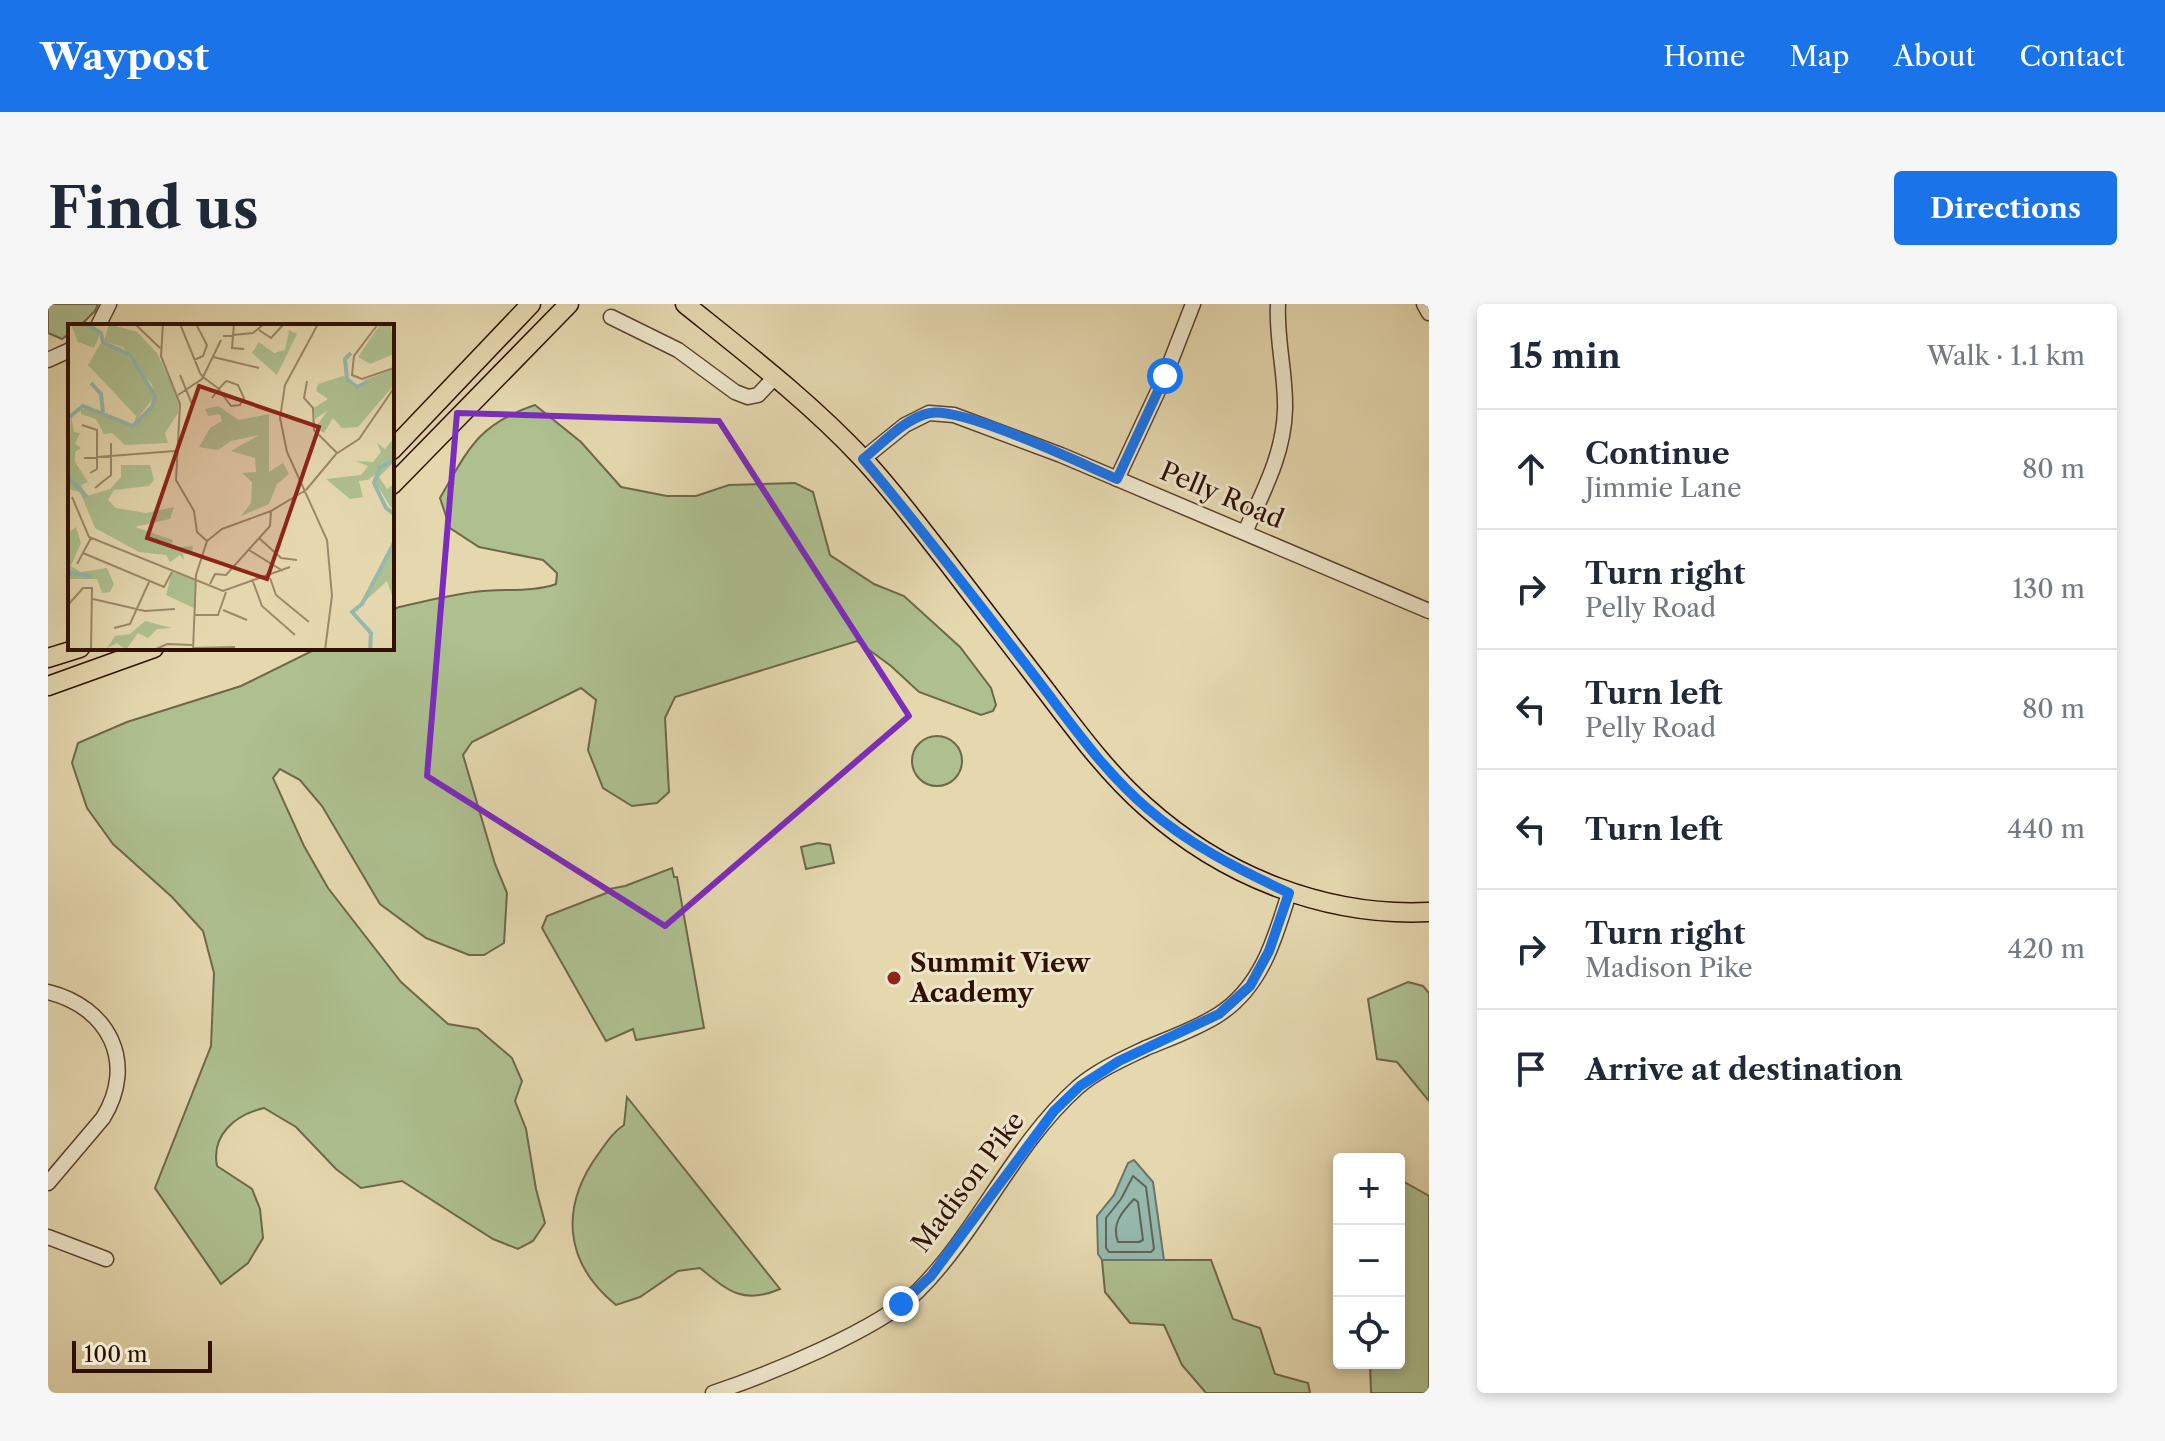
<!DOCTYPE html>
<html lang="en">
<head>
<meta charset="utf-8">
<style>
	:root { --surface:#fff; --page:#f6f6f7; --text:#1f2937; --muted:#747a83; --line:#e0e1e3; --accent:#1a73e8 }
	body { margin:0; font-family:"Libre Caslon Text",serif; background:var(--page); color:var(--text) }
	.controls { position:absolute; right:24px; bottom:24px; display:grid; overflow:hidden; border-radius:8px; box-shadow:0 4px 12px #0003 }
	.controls button { width:72px; height:72px; display:grid; place-items:center; padding:0; border:0; border-bottom:2px solid var(--line); background:var(--surface); color:var(--text); font:40px sans-serif }
	.scale { position:absolute; left:24px; bottom:20px; width:140px; box-sizing:border-box; padding-left:8px; border:4px solid #2f1002; border-top:0; font-size:22px; line-height:28px; white-space:nowrap; color:#2f1002; -webkit-text-stroke:6px #eee6cb; paint-order:stroke }
	.stop { position:absolute; width:24px; height:24px; margin:-18px; border:6px solid #1a73e8; border-radius:50%; background:#fff }
	.stop.end { background:#1a73e8; border-color:#fff; box-shadow:0 2px 8px #0008 }
	.list { margin:0; padding:0; list-style:none }
	h2 { display:flex; justify-content:space-between; align-items:center; height:104px; margin:0; padding:0 32px; font-size:34px }
	h2 small { font-size:26px; font-weight:400; color:var(--muted) }
	.list li { display:grid; grid-template-columns:52px 1fr auto; gap:24px; align-items:center; box-sizing:border-box; height:120px; padding:0 32px; border-top:2px solid var(--line) }
	.list b { display:block; font-size:30px; white-space:nowrap }
	.list p { margin:0; font-size:26px; white-space:nowrap; color:var(--muted) }
	.list em { font-size:26px; font-style:normal; color:var(--muted) }
	.icon { flex:none; width:44px; height:44px; fill:none; stroke:currentColor; stroke-width:2; stroke-linecap:round; stroke-linejoin:round }
	.map { position:relative; flex:none; width:1381px; height:1089px; overflow:hidden; border-radius:8px }
	header { display:flex; align-items:center; gap:48px; box-sizing:border-box; height:112px; padding:0 40px; background:var(--accent); color:#fff }
	header strong { font-size:38px }
	nav { display:flex; gap:44px; margin-inline-start:auto; font-size:28px }
	.intro { display:flex; align-items:center; justify-content:space-between; box-sizing:border-box; height:192px; padding:0 48px }
	h1 { margin:0; font-size:56px }
	.button { padding:20px 36px; border-radius:8px; background:var(--accent); color:#fff; font-size:28px; font-weight:700 }
	main { display:flex; gap:48px; padding:0 48px }
	aside { flex:1; background:var(--surface); border-radius:8px; box-shadow:0 4px 12px #0003 }
	.map>svg:first-child { display:block }
	.green { fill:#aec090; stroke:#6e6849; stroke-width:2 }
	.water { fill:#96b9ae; stroke:#6d7569; stroke-width:2 }
	.lines { fill:none; stroke-linecap:round; stroke-linejoin:round }
	.shore { stroke:#626458; stroke-width:2 }
	.minor-casing { stroke:#5c422d; stroke-width:17 }
	.major-casing { stroke:#2f1002; stroke-width:21 }
	.minor { stroke:#eee6cb; stroke-width:14 }
	.major { stroke:#e5d8af; stroke-width:18 }
	.route { stroke:#1a73e8; stroke-width:10 }
	.marked { fill:none; stroke:#7b2cbf; stroke-width:6; stroke-linejoin:round }
	.poi-dot { fill:#8f2418; stroke:#eee6cb; stroke-width:3 }
	.labels { text-anchor:middle; dominant-baseline:central; stroke-width:6; stroke-linejoin:round; paint-order:stroke }
	.street-label { font-size:26px; fill:#2f1002; stroke:#eee6cb }
	.poi-label { font-size:26px; font-weight:bold; fill:#2f1002; stroke:#eee6cb; text-anchor:start }
	.inset-river { fill:none; stroke:#96b9ae; stroke-width:4 }
	.inset-road { fill:none; stroke:#9c886a; stroke-width:2 }
	.view { fill:#8f2418; fill-opacity:0.15; stroke:#8f2418; stroke-width:4 }
	.inset-edge { fill:none; stroke:#2f1002; stroke-width:4 }
</style>
</head>
<body>
<header>
<strong>Waypost</strong>
<nav><a>Home</a><a>Map</a><a>About</a><a>Contact</a></nav>
</header>
<div class="intro"><h1>Find us</h1><a class="button">Directions</a></div>
<main>
<div class="map">
<svg width="1381" height="1089" viewBox="0 0 1381 1089">
	<rect width="100%" height="100%" fill="#e5d8af"/>
	<filter id="stains"><feTurbulence type="fractalNoise" baseFrequency=".0025" numOctaves="4"/><feColorMatrix values="0 0 0 0 .2 0 0 0 0 .09 0 0 0 0 .02 0 0 0 .5 -.17"/></filter>
	<radialGradient id="worn" r=".72"><stop offset=".6" stop-color="#630" stop-opacity="0"/><stop offset="1" stop-color="#630" stop-opacity=".3"/></radialGradient>
	<g class="green">
		<polygon points="0,0 50,0 47,7 32,22 22,22 22,29 14,35 0,29"/>
		<path d="M487 101 533 138 573 183 619 192H648L681 181 747 179 765 188 782 251 826 280 856 292 912 343 943 384 948 401 945 407 933 411 871 388 843 362 809 337 627 393 617 414 621 488 609 499 584 502 555 484 540 446 548 396 533 384 424 438 415 451 447 560 459 589 456 639 436 651H421L378 634 332 600 274 502 252 476 232 465 225 474 256 542 280 584 353 678 400 720 430 725 464 754 474 777 467 797 478 825 488 885 497 919 485 937 470 945 445 935 354 877 313 884 288 865 248 823 216 804C187 811 163 831 169 862L204 885 212 905 215 934 200 959 173 980 107 884 163 742 166 669 155 627 124 593 65 540 39 504 24 459 30 439 79 418 193 382 270 344H344V306L351 303C375 298 401 291 426 288 452 284 484 289 508 280L509 269 495 256 431 243 402 224 392 194C421 144 430 120 487 101Z"/>
		<circle cx="889" cy="457" r="25"/>
		<polygon points="770,539 782,541 786,559 758,565 753,543"/>
		<polygon points="624,564 626,573 629,573 656,724 588,736 585,725 558,737 494,624 499,612 561,588 561,585 577,582"/>
		<polygon points="1360,678 1375,682 1381,689 1381,797 1349,758 1329,755 1320,695"/>
		<path d="M579 793 732 985C695 1001 680 987 652 964L630 967 592 993 568 1001C515 958 512 902 551 849 559 838 565 828 576 821Z"/>
		<polygon points="1351,875 1381,892 1381,1089 1323,1089 1322,1059 1351,1059"/>
		<polygon points="1054,956 1163,956 1185,1015 1212,1024 1227,1070 1260,1079 1262,1089 1158,1089 1134,1061 1116,1021 1082,1019 1057,988"/>
	</g>
	<polygon class="water" points="1086,856 1105,878 1116,956 1054,956 1050,950 1049,912 1066,891 1080,859"/>
	<g class="lines">
		<g class="shore">
			<polygon points="1085,872 1098,883 1106,945 1103,948 1061,948 1058,944 1058,914 1073,895"/>
			<path d="M1086 895 1090 898 1095 936 1091 938H1070C1063 920 1074 908 1086 895Z"/>
		</g>
		<g class="minor-casing">
			<g id="minor">
				<polyline points="1376,0 1381,9"/>
				<polyline points="563,13 630,46 687,88 700,93 710,91 727,73"/>
				<polyline points="50,22 61,0"/>
				<polyline points="0,56 22,46"/>
				<polyline points="815,155 857,121 881,109 906,111 1013,151 1381,307"/>
				<polyline points="1069,175 1117,72 1145,0"/>
				<path d="M1197 228C1215 188 1236 150 1237 105 1238 70 1228 36 1230 0"/>
				<path d="M0 688C61 703 89 759 55 814L0 879"/>
				<polyline points="0,933 58,955"/>
				<path d="M665 1089C719 1071 830 1026 870 987 931 926 965 841 1030 783 1050 766 1075 755 1098 744 1122 734 1148 725 1170 711 1213 684 1227 635 1241 589"/>
			</g>
		</g>
		<g class="major-casing">
			<g id="major">
				<path d="M637 0C698 49 762 98 815 155 844 186 870 221 896 254 928 296 960 337 992 379 1025 422 1057 467 1098 503 1175 572 1277 613 1381 608"/>
				<polyline points="344,146 483,0"/>
				<polyline points="344,181 521,0"/>
				<polyline points="0,354 32,344"/>
				<polyline points="0,382 106,344"/>
			</g>
		</g>
		<use href="#minor" class="minor"/>
		<use href="#major" class="major"/>
	</g>
	<g class="lines">
		<path class="route" d="M853 1000 883 972 1006 807 1032 782 1071 757 1171 710 1202 682 1221 647 1241 589C1190 565 1142 541 1100 505 1054 466 1018 413 982 366 927 295 873 224 815 155 834 140 857 114 882 109 916 103 1032 159 1069 175L1117 72"/>
	</g>
	<path class="marked" d="M409 109 671 117 861 412 617 622 379 472Z"/>
	<circle class="poi-dot" cx="846" cy="674" r="8"/>
	<g class="labels">
		<g class="street-label">
			<text transform="translate(1174 191) rotate(23)">Pelly Road</text>
			<text transform="translate(920 878) rotate(-53)">Madison Pike</text>
		</g>
		<g class="poi-label">
			<text x="862" y="659">Summit View<tspan x="862" dy="30">Academy</tspan></text>
		</g>
	</g>
	<g transform="translate(20 20)">
		<rect width="326" height="326" fill="#e5d8af"/>
		<path d="M3 0H17L32 10 26 24 10 18ZM41 0 69 8 89 29 111 76 110 89 97 109 100 119 57 121 44 109 36 110 28 95 13 90V85H22L64 103 87 78 84 60 75 50 86 73 67 98 68 92 20 41 34 17 54 24 66 41 55 23 36 17ZM312 0H323L326 30 302 40 290 33ZM221 6 229 10 209 51 184 29 191 18 206 29 217 26ZM326 45V61L290 103 274 104 265 94 256 109 247 104 260 86 247 95 246 84 260 75 248 67 250 60 275 52 292 64 297 56ZM150 82 171 96 201 90V148L215 139 221 150 209 160 201 180 173 192 183 179 184 158 174 149 188 148 187 134 163 127 191 111 163 117 150 126 131 123 142 104 154 97 152 90 140 92 137 85ZM3 92 6 108 12 109 7 120 13 124 7 128V138L20 158 13 161 19 172 42 165 53 153V141H82L86 156 81 162 46 166 40 176 48 184 78 189 106 183 102 195 67 203 105 216 102 224 125 222 124 229 115 230 116 236 112 231 102 238 98 231 71 228 27 204 12 168 0 165ZM326 114V136L300 156 291 157 295 173 282 175 258 155 293 151 300 142 287 137 305 138 313 128 309 119 317 125ZM326 138 311 153 319 165 326 160V188L307 158 312 144ZM8 203 13 219 3 242 13 248 39 244 46 260 42 268 34 269 29 255H0V209ZM326 220V277L319 257 296 278ZM104 248 128 256V285L98 271ZM77 297 104 304 89 305 80 314 70 309 58 326 49 319 39 324 47 312 62 310Z" fill="#aec090"/>
		<path class="inset-river" d="M283 29 277 35 279 55 289 63 299 58M23 59 33 70 35 88M0 94 15 82 65 102 84 83 87 72 62 31 35 18 33 9 19 0M326 137 312 143 306 159 318 184 326 190M0 153 19 173M0 249 24 252M302 326 303 309 284 288 294 280 326 219"/>
		<path class="inset-road" d="M67 0 92 24M95 0 93 32 112 80 108 156 126 187 129 208 139 217M112 0 132 49 135 53 151 65V66L163 82 172 81 176 74 170 61 159 57 157 58 151 65 144 74M166 0 164 24 176 25M250 0 217 61 212 94 219 128 259 216 264 272 257 326M310 0 286 32 284 51 294 55 326 44M191 6 203 14 216 0M155 12 185 9 196 0M145 33 191 44M126 36 135 32 139 21 128 0M112 51 124 80M239 57 236 74 245 84 246 106 269 129M110 71 134 55 153 16M14 101 29 106V145L22 149M16 134 107 127M27 164 43 151V119M238 166 268 130 291 115 326 64M4 173 21 213 155 267 222 243M191 214 213 234 229 236M181 226 215 247M15 229 96 263 104 248M9 240 23 214M202 254 208 271 241 298M184 255 194 282 227 311M142 260 147 250 158 251 202 202 203 187M25 275 77 287 107 285M0 281 15 264H24L23 326M155 286 179 296M126 291H150L158 268M46 304 62 300 81 258M125 324 167 323M86 326 99 320 124 321M125 326 128 251 139 217 154 205 203 187 238 166"/>
		<path class="view" d="M131 62 251 103 199 255 79 214Z"/>
		<rect width="326" height="326" class="inset-edge"/>
	</g>
	<rect width="100%" height="100%" filter="url(#stains)"/>
	<rect width="100%" height="100%" fill="url(#worn)"/>
</svg>
<div class="controls">
<button>+</button>
<button>−</button>
<button><svg class="icon" aria-label="locate" viewBox="0 0 24 24"><circle cx="12" cy="12" r="6"/><path d="M12 2v4M12 18v4M2 12h4M18 12h4"/></svg></button>
</div>
<div class="scale">100 m</div>
<div class="stop" style="left:1117px;top:72px"></div>
<div class="stop end" style="left:853px;top:1000px"></div>
</div>
<aside>
<h2>15 min<small>Walk · 1.1 km</small></h2>
<ul class="list">
<li><svg class="icon" aria-label="ahead" viewBox="0 0 24 24"><path d="M12 20V5M6 11l6-6 6 6"/></svg><div><b>Continue</b><p>Jimmie Lane</p></div><em>80 m</em></li>
<li><svg class="icon" aria-label="right" viewBox="0 0 24 24"><path d="M7 20v-9h11M14 6l5 5-5 5"/></svg><div><b>Turn right</b><p>Pelly Road</p></div><em>130 m</em></li>
<li><svg class="icon" aria-label="left" viewBox="0 0 24 24"><path d="M17 20v-9H6M10 6l-5 5 5 5"/></svg><div><b>Turn left</b><p>Pelly Road</p></div><em>80 m</em></li>
<li><svg class="icon" aria-label="left" viewBox="0 0 24 24"><path d="M17 20v-9H6M10 6l-5 5 5 5"/></svg><div><b>Turn left</b></div><em>440 m</em></li>
<li><svg class="icon" aria-label="right" viewBox="0 0 24 24"><path d="M7 20v-9h11M14 6l5 5-5 5"/></svg><div><b>Turn right</b><p>Madison Pike</p></div><em>420 m</em></li>
<li><svg class="icon" aria-label="arrive" viewBox="0 0 24 24"><path d="M6 21V4h12l-3 4 3 4H6"/></svg><div><b>Arrive at destination</b></div></li>
</ul>
</aside>
</main>
</body>
</html>
